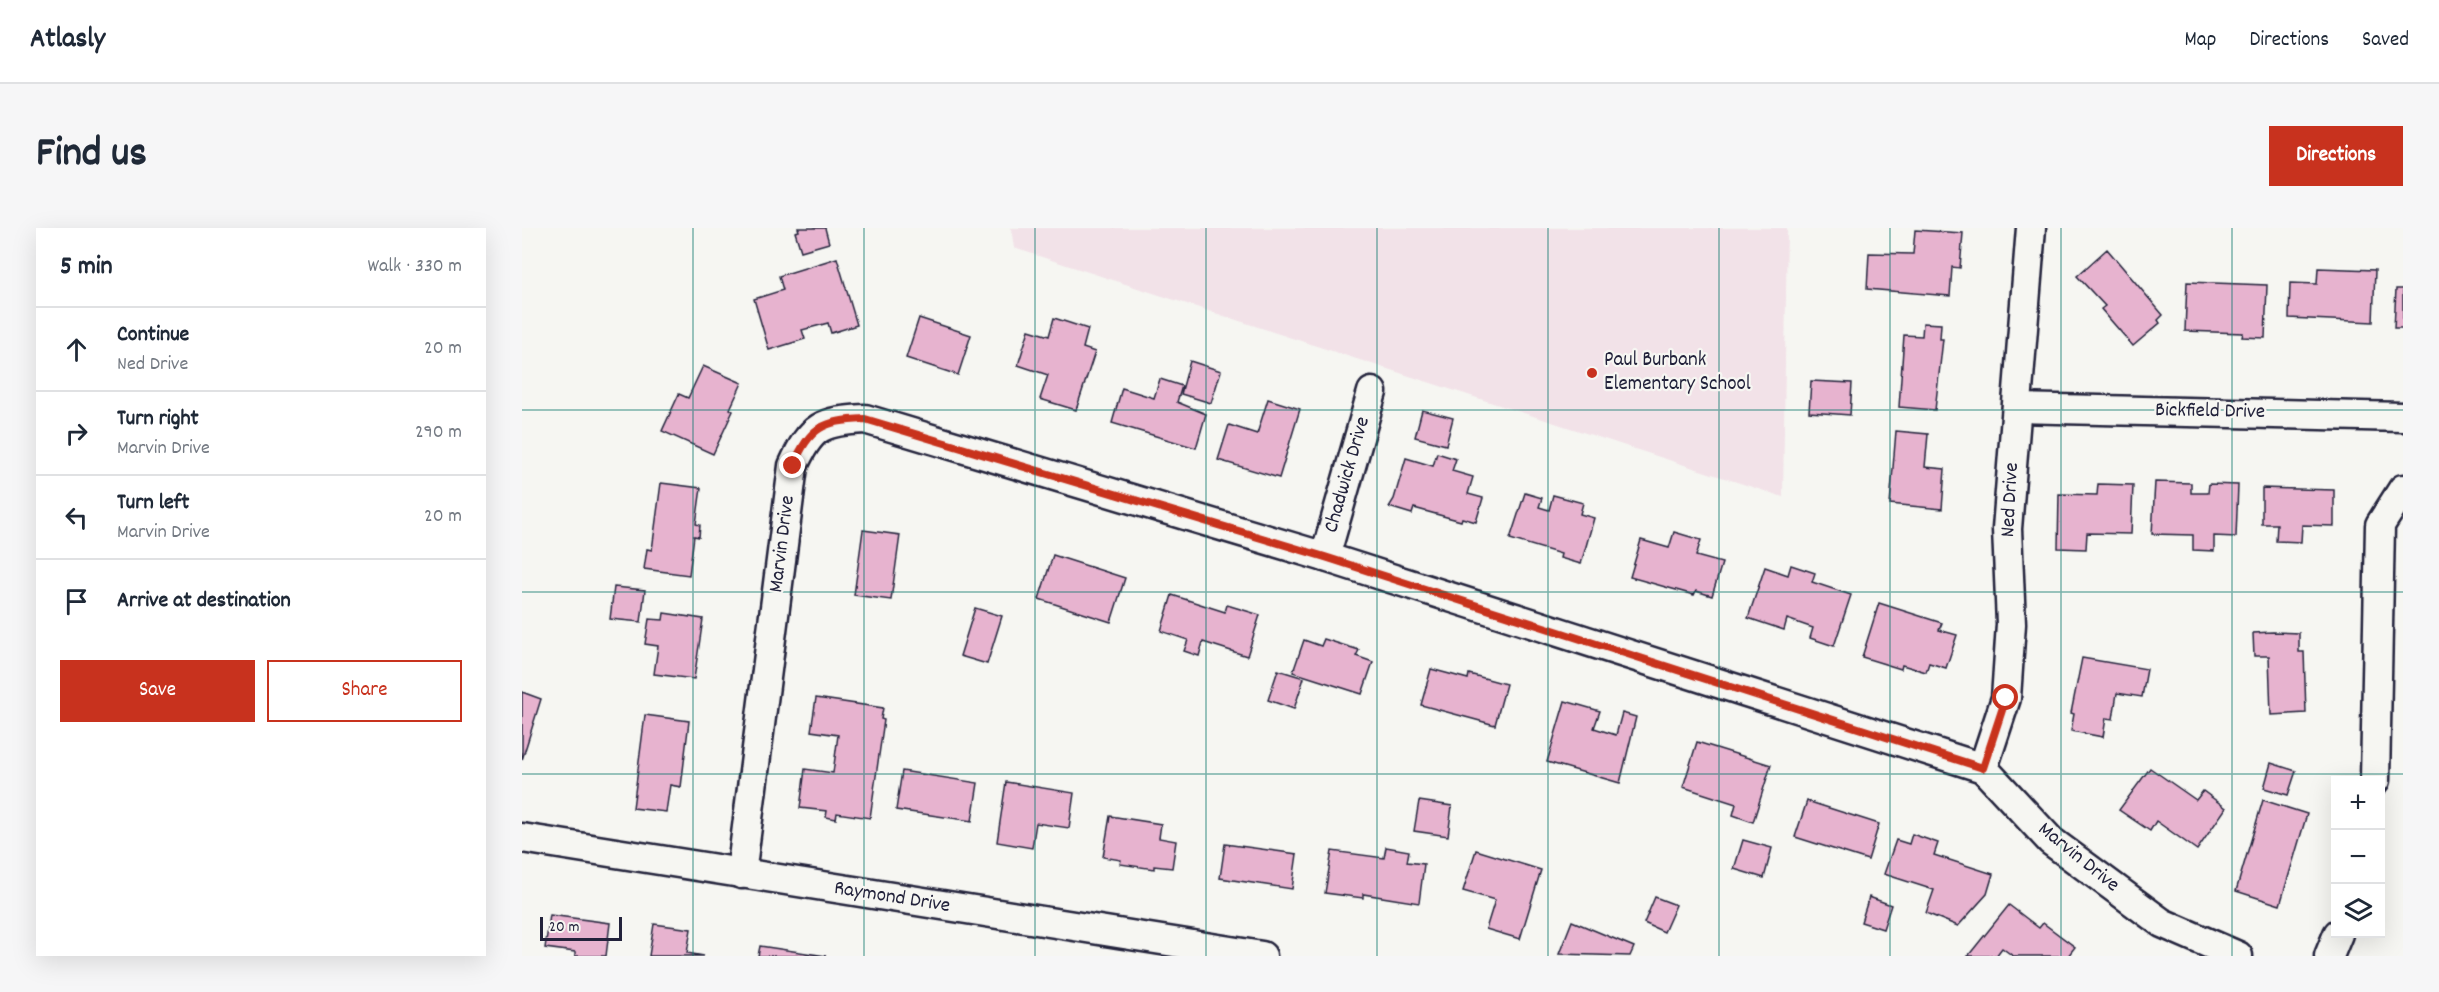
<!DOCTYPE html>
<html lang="en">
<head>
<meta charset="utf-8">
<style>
	:root { --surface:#fff; --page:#f6f6f7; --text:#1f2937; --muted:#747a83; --line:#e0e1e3; --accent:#c8321e }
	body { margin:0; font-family:Dekko,sans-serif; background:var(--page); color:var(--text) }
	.controls { position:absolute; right:18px; bottom:18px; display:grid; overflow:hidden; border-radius:0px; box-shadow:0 6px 24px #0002 }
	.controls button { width:54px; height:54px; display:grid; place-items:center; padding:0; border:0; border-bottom:2px solid var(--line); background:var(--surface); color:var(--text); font:30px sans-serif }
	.scale { position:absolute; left:18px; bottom:15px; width:82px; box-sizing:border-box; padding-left:6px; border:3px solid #22223b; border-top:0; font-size:16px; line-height:21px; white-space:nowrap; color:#22223b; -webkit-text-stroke:4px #f6f6f2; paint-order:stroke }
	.stop { position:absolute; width:18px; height:18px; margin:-14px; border:4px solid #c8321e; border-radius:50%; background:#fff }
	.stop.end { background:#c8321e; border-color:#fff; box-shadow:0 2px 6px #0008 }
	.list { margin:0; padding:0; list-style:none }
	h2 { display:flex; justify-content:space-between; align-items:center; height:78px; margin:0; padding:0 24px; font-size:26px }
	h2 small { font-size:20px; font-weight:400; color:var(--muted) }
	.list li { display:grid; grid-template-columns:39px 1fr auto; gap:18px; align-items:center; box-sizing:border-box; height:84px; padding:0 24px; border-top:2px solid var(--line) }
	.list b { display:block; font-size:22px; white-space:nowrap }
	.list p { margin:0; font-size:20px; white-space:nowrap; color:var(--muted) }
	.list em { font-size:20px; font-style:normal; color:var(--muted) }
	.actions { display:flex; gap:12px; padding:18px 24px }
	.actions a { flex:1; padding:14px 0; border:2px solid var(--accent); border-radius:0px; text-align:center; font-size:21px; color:var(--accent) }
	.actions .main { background:var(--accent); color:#fff }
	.icon { flex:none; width:33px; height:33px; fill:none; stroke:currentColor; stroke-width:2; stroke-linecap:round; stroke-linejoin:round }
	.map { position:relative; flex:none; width:1881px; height:728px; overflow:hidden; border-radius:0px }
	header { display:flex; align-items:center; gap:36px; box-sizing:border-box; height:84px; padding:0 30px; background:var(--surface); border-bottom:2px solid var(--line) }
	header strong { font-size:28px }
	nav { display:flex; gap:33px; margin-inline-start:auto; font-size:21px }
	.intro { display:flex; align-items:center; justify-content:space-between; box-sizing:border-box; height:144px; padding:0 36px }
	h1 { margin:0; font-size:42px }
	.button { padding:15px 27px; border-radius:0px; background:var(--accent); color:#fff; font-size:21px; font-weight:700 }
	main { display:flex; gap:36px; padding:0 36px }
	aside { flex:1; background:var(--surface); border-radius:0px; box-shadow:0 6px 24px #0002 }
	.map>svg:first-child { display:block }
	.built { fill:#f2e2e8 }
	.building { fill:#e7b3cf; stroke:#22223b; stroke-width:1.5 }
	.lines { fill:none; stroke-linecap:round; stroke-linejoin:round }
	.minor-casing { stroke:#22223b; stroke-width:33 }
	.minor { stroke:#f6f6f2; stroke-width:28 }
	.route { stroke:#c8321e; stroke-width:8 }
	.grid { fill:none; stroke:#0f766e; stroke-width:1.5; stroke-opacity:0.55 }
	.poi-dot { fill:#c8321e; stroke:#f6f6f2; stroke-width:2 }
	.labels { text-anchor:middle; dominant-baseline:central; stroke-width:4.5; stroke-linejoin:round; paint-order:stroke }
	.poi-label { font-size:21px; fill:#22223b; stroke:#f6f6f2; text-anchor:start }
	.street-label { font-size:21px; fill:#22223b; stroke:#f6f6f2 }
</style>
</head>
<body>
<header>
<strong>Atlasly</strong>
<nav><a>Map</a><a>Directions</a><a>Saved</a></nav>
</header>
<div class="intro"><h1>Find us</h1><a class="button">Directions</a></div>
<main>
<aside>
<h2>5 min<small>Walk · 330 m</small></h2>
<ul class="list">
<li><svg class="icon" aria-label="ahead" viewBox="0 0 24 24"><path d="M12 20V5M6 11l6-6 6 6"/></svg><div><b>Continue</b><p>Ned Drive</p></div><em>20 m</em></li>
<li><svg class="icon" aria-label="right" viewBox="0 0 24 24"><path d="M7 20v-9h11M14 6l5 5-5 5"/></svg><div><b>Turn right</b><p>Marvin Drive</p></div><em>290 m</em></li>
<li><svg class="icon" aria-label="left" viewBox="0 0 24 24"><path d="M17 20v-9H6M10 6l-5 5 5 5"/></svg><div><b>Turn left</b><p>Marvin Drive</p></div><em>20 m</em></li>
<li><svg class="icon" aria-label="arrive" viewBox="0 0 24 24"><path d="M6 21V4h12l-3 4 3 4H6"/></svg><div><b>Arrive at destination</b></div></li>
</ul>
<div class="actions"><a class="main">Save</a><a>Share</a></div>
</aside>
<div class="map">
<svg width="1881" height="728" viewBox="0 0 1881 728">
	<rect width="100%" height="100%" fill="#f6f6f2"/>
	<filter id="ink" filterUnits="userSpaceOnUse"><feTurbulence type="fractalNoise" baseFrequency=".0167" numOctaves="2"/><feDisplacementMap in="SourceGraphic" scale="12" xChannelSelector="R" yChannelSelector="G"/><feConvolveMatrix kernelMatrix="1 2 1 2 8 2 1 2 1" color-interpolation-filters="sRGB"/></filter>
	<g filter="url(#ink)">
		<polygon class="built" points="489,0 1265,0 1261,269 492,20"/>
		<g class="building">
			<polygon points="276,0 303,0 307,15 279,23 273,4 277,3"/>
			<polygon points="1393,2 1441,5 1438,40 1430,39 1428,68 1345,61 1347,25 1391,26"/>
			<polygon points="1585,21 1641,87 1636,92 1638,95 1611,118 1579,81 1583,78 1555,48"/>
			<polygon points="315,30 335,97 309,105 306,95 280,102 283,111 247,122 232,71 261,62 257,48"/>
			<polygon points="1796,40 1853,42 1851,94 1767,90 1768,55 1795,56"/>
			<polygon points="1665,54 1745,57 1743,110 1720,109 1721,105 1663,103"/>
			<polygon points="1874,61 1881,61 1881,100 1872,100"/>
			<polygon points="397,90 449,107 436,147 384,130"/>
			<polygon points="532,90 566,101 561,120 573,124 554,182 518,171 526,147 496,137 507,102 527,108"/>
			<polygon points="1401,95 1419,96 1418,111 1421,111 1413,182 1377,179 1382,107 1400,108"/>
			<polygon points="668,133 699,143 689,175 659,166"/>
			<polygon points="181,138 220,155 208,181 211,183 191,226 140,203 157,166 166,170"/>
			<polygon points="638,151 660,158 655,174 684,186 674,220 590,195 600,160 632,170"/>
			<polygon points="1289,153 1330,155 1328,187 1287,184"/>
			<polygon points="746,171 778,181 757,250 696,232 707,197 735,206"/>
			<polygon points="900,182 931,190 924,217 893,209"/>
			<polygon points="1374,203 1406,206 1403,239 1423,241 1420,281 1368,276"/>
			<polygon points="915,225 934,231 930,243 951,249 946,266 961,270 954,294 940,290 939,293 892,280 890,286 867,279 872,271 884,230 911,238"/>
			<polygon points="1633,254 1669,255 1669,265 1686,265 1687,256 1716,257 1714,309 1692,308 1692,323 1671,322 1671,307 1630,306"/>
			<polygon points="139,255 179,260 174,296 178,297 177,309 172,308 167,347 122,341 125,321 130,322"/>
			<polygon points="1576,256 1611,257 1609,306 1565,305 1564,321 1536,320 1537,266 1575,267"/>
			<polygon points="1740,260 1812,262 1812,298 1780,297 1779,314 1754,313 1755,296 1740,296"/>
			<polygon points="1003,265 1020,270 1017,279 1027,282 1031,267 1061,275 1058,286 1072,290 1059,336 1038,330 1039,326 988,311"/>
			<polygon points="341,302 378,307 369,372 332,367"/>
			<polygon points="1152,304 1179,312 1174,328 1200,335 1190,368 1174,363 1172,367 1108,349 1119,312 1147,320"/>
			<polygon points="531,327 603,350 589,394 517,371"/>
			<polygon points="1269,337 1293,345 1290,354 1329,367 1312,418 1288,410 1291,400 1265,391 1262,402 1226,390 1243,339 1266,347"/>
			<polygon points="92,359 123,362 119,394 88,391"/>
			<polygon points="650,367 703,384 705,377 738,387 725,428 681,414 677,428 662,423 666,412 639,403"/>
			<polygon points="1357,375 1420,395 1417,402 1435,407 1424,440 1407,435 1404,444 1380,437 1379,441 1340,429"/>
			<polygon points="453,380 480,388 465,436 438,428"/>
			<polygon points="142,385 181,391 172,451 132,446 136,418 123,416 127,391 141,392"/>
			<polygon points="1751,404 1777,405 1777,424 1782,424 1784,485 1749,487 1747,428 1732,428 1731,405"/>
			<polygon points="802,411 837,422 834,428 851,434 840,466 771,444 782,412 799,418"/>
			<polygon points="1560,430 1625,441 1620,469 1595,465 1591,491 1584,490 1581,509 1549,503 1552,486 1549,485"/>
			<polygon points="909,441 946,451 947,446 984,456 973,497 899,477"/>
			<polygon points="756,442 782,450 772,481 746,472"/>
			<polygon points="0,464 19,471 0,532"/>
			<polygon points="294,470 361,480 359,491 362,492 348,590 315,585 314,591 304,589 305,583 278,580 283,541 311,545 316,507 289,503"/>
			<polygon points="1043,473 1078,483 1072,500 1094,507 1100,485 1114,489 1098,555 1025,534"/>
			<polygon points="123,487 167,493 159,559 148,557 144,584 111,580"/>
			<polygon points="1175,514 1249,537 1231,594 1211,587 1214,576 1161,559"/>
			<polygon points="1749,535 1774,543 1766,567 1742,560"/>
			<polygon points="1628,540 1674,572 1681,563 1704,580 1675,622 1634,593 1628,603 1597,582"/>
			<polygon points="380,543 456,555 450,593 374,582"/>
			<polygon points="484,554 552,565 547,600 514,595 510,620 475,614"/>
			<polygon points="1741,572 1785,586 1758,677 1714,663"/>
			<polygon points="897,573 930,578 926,608 892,603"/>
			<polygon points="1285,573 1357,596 1346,632 1273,609"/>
			<polygon points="588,588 639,596 637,610 654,613 650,640 632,638 632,641 598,636 599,632 581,629"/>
			<polygon points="1390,606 1416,615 1412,627 1471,646 1465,666 1436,698 1404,685 1412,662 1362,646 1374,612 1387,616"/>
			<polygon points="1221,612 1250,620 1242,650 1212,641"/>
			<polygon points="703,616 775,626 770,661 698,650"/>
			<polygon points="864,619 887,623 885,634 902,636 897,675 841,666 841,670 803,665 810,623 862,630"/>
			<polygon points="954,622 1019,642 998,711 964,701 973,672 941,663"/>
			<polygon points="1133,669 1154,677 1142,704 1122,695"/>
			<polygon points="1347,669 1369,677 1361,701 1339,694"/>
			<polygon points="1487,677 1517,700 1521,695 1553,719 1546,728 1491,728 1480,720 1474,728 1446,728"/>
			<polygon points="28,687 88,695 84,728 53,728 53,724 23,720"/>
			<polygon points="1050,693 1112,719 1108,728 1037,726"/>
			<polygon points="132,696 169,701 165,725 182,728 127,728"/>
			<polygon points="238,718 304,728 236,728"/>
		</g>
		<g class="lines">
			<g class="minor-casing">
				<g id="minor">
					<polyline points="1495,180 1881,189"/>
					<polyline points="803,329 850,164"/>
					<polyline points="1461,540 1484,470 1489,396 1485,301 1509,0"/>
					<polyline points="1853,552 1858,297 1881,261"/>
					<polyline points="0,610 740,728"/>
					<path d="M219 646 271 238C289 198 300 193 343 191L803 329 1461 540 1529 613 1640 695 1716 728"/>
					<polyline points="1807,728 1816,706"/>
				</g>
			</g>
			<use href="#minor" class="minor"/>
		</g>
	</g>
	<g class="lines" filter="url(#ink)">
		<path class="route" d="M271 238C289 198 300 193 343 191L803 329 1461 540 1484 470"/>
	</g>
	<path class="grid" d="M171 0V728M342 0V728M513 0V728M684 0V728M855 0V728M1026 0V728M1197 0V728M1368 0V728M1539 0V728M1710 0V728M0 182H1881M0 364H1881M0 546H1881"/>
	<circle class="poi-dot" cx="1070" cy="145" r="6"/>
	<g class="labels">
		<g class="poi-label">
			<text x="1082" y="133">Paul Burbank<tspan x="1082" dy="24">Elementary School</tspan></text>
		</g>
		<g class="street-label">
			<text transform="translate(1688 184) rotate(1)">Bickfield Drive</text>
			<text transform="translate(826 247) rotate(-74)">Chadwick Drive</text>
			<text transform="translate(1489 272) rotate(-87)">Ned Drive</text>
			<text transform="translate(261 316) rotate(-83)">Marvin Drive</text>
			<text transform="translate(1556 630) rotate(39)">Marvin Drive</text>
			<text transform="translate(370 670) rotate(9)">Raymond Drive</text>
		</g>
	</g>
</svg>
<div class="controls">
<button>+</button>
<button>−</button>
<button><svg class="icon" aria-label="layers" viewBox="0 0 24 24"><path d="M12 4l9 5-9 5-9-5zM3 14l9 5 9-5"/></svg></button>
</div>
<div class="scale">20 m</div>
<div class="stop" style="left:1484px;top:470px"></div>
<div class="stop end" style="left:271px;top:238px"></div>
</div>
</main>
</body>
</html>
